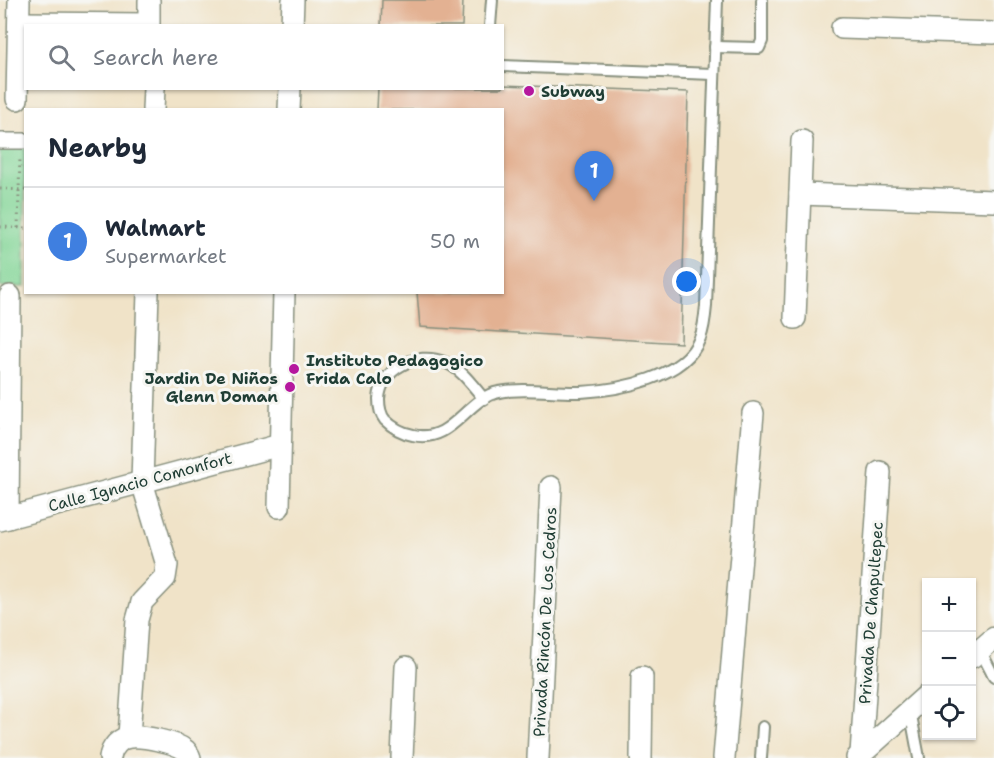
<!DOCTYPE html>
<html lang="en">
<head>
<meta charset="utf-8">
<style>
	:root { --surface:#fff; --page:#f2f2f3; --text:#1f2937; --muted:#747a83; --line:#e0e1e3; --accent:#0b8043 }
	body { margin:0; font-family:"Shantell Sans",sans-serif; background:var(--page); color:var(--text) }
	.controls { position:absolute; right:18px; bottom:18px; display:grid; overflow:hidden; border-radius:0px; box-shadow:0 2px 4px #0004 }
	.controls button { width:54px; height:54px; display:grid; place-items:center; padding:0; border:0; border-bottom:2px solid var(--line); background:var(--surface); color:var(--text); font:30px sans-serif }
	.you { position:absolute; left:687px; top:282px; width:21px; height:21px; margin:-15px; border:4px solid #fff; border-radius:50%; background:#1a73e8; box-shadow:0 0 0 9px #1a73e833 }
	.badge { display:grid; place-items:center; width:39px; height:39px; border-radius:50%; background:var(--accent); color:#fff; font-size:20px; font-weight:700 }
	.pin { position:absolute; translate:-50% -50px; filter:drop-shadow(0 2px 3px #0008) }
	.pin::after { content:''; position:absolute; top:32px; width:21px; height:18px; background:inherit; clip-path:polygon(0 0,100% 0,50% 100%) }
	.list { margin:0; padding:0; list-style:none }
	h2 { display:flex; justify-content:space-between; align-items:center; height:78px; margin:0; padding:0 24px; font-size:26px }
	h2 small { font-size:20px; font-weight:400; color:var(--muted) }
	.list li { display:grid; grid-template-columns:39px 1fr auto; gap:18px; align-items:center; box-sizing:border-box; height:108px; padding:0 24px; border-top:2px solid var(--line) }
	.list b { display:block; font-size:22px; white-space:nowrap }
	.list p { margin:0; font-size:20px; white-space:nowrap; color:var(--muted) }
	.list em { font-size:20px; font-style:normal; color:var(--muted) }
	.icon { flex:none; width:33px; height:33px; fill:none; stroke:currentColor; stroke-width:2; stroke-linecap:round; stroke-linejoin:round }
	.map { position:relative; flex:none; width:994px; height:758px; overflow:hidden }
	.search { position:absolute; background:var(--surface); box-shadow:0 2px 4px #0004; left:24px; top:24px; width:480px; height:66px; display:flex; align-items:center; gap:15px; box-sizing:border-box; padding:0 21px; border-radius:0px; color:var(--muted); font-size:22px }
	.panel { position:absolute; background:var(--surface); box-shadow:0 2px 4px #0004; left:24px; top:108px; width:480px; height:186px; border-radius:0px }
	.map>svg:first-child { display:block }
	.green { fill:#83d597; stroke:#518966; stroke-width:1.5 }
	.building { fill:#e3b192 }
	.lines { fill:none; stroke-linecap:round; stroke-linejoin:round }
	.service-casing { stroke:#88907e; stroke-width:14 }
	.pedestrian-casing { stroke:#88907e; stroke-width:18 }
	.minor-casing { stroke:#88907e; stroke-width:24 }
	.path { stroke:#88907e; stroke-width:3; stroke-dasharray:1.5 4.5; stroke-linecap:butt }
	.service { stroke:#fff; stroke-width:10 }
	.pedestrian { stroke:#fff; stroke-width:15 }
	.minor { stroke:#fff; stroke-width:21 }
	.poi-dot { fill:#b5179e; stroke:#f6f6f2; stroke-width:2 }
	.labels { text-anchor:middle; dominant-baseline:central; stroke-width:6; stroke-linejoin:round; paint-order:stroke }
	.poi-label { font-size:16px; font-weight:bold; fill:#1f3d34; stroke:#f6f6f2; text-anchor:start }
	.street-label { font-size:16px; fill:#1f3d34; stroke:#f6f6f2 }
</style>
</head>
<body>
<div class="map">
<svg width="994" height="758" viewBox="0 0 994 758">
	<rect width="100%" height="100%" fill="#f6f6f2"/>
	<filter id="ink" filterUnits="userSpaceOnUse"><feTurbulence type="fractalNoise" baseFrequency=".0167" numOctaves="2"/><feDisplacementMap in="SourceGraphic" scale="12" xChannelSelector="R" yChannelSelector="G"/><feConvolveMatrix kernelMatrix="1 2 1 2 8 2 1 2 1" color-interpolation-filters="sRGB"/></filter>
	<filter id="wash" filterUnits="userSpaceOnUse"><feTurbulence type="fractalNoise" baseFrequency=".008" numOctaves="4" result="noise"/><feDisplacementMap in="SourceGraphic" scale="24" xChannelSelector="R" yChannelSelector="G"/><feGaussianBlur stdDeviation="1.35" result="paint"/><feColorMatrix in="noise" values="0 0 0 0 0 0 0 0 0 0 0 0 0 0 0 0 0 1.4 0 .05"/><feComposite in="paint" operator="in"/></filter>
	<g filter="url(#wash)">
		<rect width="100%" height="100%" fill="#f0e3c8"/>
		<rect class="green" x="0" y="143" width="25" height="144"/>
		<g id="blocks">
			<g class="building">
				<polygon points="382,0 463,0 462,26 381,26"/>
				<polygon points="502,85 688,92 681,343 420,327 417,292 502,292 502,110 377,110 378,88 502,88"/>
			</g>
		</g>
	</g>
	<g filter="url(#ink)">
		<use href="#blocks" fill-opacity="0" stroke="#88907e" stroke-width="1.5"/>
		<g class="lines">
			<g class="service-casing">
				<g id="service">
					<polyline points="490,26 492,0"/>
					<polyline points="715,47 759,48 762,41 762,0"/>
					<polyline points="502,66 713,74"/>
					<path d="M484 399C472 385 461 368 444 362 417 351 381 368 379 399 379 407 380 414 385 420 393 428 402 433 413 435 453 444 466 398 499 392 525 387 554 393 581 392 619 390 685 378 700 338 704 328 705 317 706 306L717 0"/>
					<polyline points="980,650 994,677"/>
					<polyline points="910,710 919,758"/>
					<polyline points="761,758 763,727"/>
				</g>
			</g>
			<g class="pedestrian-casing">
				<g id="pedestrian">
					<polyline points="19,20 149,21"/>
					<polyline points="0,141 26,141"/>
				</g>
			</g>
			<g class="minor-casing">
				<g id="minor">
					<polyline points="149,26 149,0"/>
					<polyline points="292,26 293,0"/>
					<polyline points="842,28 994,33"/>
					<polyline points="17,99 19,0"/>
					<polyline points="153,110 154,88"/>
					<polyline points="289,110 290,88"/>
					<polyline points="800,194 994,201"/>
					<polyline points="795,318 802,141"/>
					<polyline points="279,507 284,292"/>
					<polyline points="8,518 10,296"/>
					<polyline points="0,520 280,445"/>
					<polyline points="972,657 994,638"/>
					<polyline points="129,736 137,620 142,602 165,578 167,565 142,482 148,292"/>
					<polyline points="861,754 880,472"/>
					<path d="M110 758C111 748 120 737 131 737 143 736 176 742 185 750 187 752 189 755 190 758"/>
					<polyline points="402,758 406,667"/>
					<polyline points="538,758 551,487"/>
					<polyline points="641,758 642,677"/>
					<polyline points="724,758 753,413"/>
					<polyline points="857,758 926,696"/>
				</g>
			</g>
			<g class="path">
				<polyline points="0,189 26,190"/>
				<polyline points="0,227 26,228"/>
				<polyline points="18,228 20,156"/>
			</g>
			<use href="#service" class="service"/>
			<use href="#pedestrian" class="pedestrian"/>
			<use href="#minor" class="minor"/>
		</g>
	</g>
	<g class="poi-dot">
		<circle cx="529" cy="91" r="6"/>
		<circle cx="294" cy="369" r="6"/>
		<circle cx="290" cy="387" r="6"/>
	</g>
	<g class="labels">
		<g class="poi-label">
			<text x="541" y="91">Subway</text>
			<text x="306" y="360">Instituto Pedagogico<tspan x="306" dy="18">Frida Calo</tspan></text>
			<text x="278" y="378" text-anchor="end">Jardin De Niños<tspan x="278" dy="18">Glenn Doman</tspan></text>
		</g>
		<g class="street-label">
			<text transform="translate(140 482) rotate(-15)">Calle Ignacio Comonfort</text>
			<text transform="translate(871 613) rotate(-86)">Privada De Chapultepec</text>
			<text transform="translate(545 622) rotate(-87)">Privada Rincón De Los Cedros</text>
		</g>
	</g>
</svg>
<div class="controls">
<button>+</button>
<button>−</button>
<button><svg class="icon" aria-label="locate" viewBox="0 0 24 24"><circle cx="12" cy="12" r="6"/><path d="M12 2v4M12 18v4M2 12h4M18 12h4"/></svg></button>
</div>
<div class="you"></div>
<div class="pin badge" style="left:594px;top:201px;background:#3f7fe0">1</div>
<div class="search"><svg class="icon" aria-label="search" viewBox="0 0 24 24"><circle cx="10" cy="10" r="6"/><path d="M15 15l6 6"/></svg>Search here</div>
<section class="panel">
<h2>Nearby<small></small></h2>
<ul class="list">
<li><span class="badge" style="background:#3f7fe0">1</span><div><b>Walmart</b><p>Supermarket</p></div><em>50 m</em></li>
</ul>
</section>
</div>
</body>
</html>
